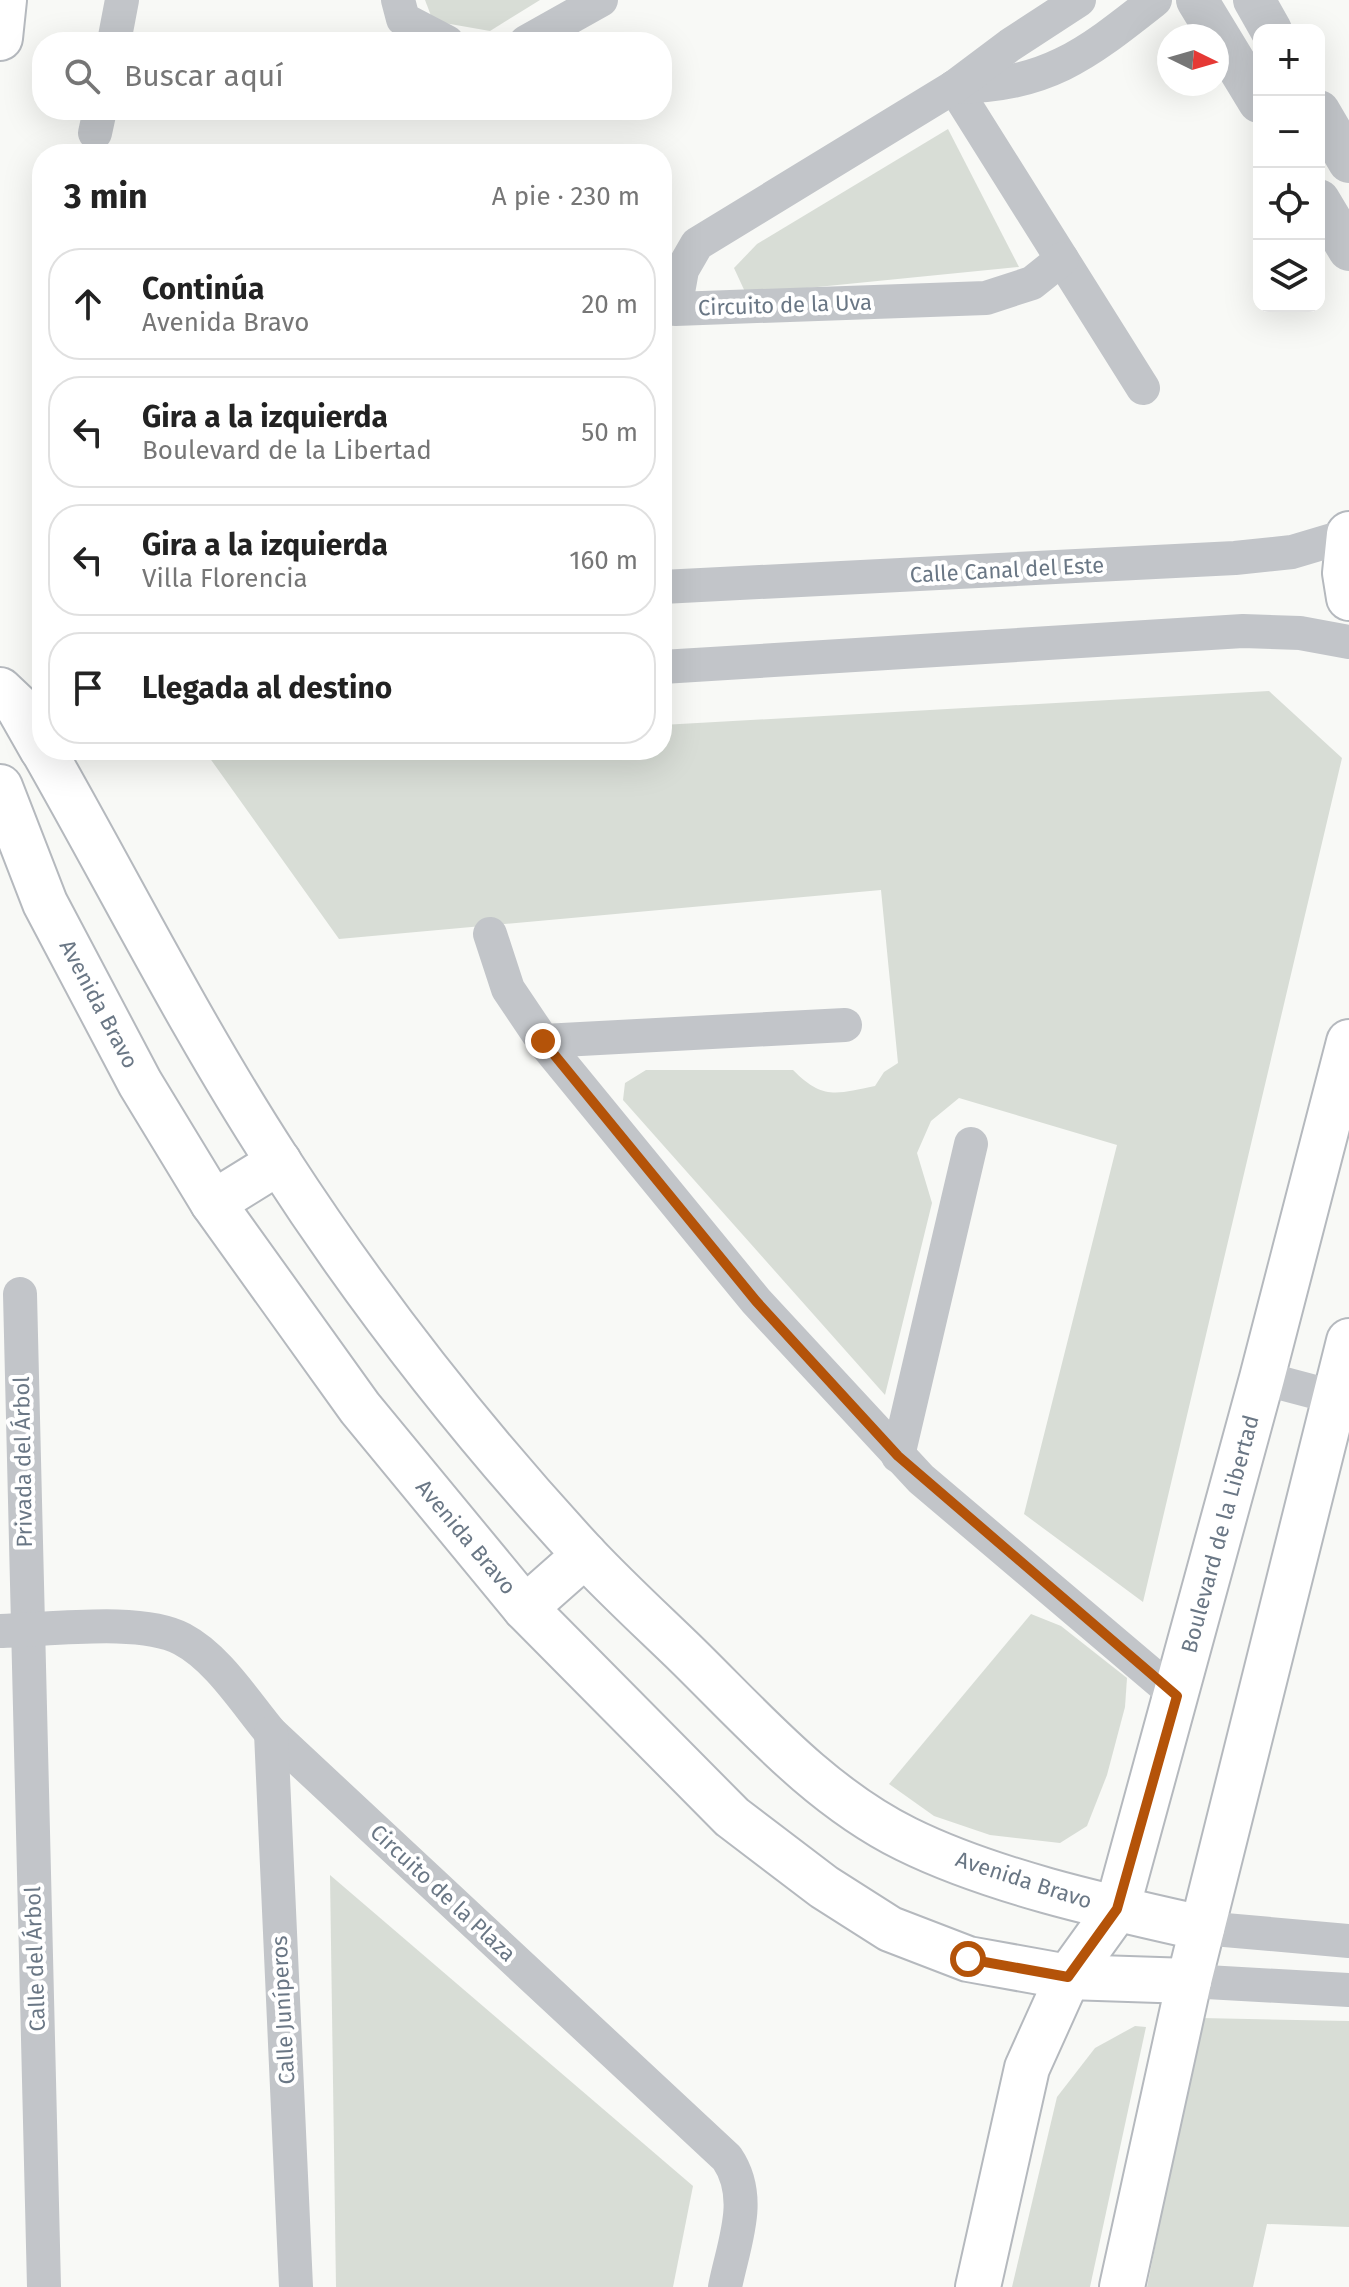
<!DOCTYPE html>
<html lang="es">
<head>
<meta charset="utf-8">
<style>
	:root { --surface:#fff; --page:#f2f2f2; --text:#222; --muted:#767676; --line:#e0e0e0 }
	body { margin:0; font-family:"Fira Sans",sans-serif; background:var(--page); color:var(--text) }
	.controls { position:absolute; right:24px; top:24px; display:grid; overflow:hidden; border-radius:16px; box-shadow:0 8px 32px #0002 }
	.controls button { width:72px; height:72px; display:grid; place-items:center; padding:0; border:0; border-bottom:2px solid var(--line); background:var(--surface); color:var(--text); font:40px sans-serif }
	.compass { position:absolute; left:1157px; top:24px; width:72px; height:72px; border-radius:50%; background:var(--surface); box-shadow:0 8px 32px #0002; rotate:95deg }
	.stop { position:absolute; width:24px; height:24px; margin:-18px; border:6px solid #b45309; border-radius:50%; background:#fff }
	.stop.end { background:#b45309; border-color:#fff; box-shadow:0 2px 8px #0008 }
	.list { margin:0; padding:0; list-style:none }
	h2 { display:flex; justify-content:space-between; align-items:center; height:104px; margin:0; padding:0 32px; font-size:34px }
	h2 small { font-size:26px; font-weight:400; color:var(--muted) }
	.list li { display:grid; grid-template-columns:52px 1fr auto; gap:24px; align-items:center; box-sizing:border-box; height:112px; margin:0 16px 16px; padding:0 16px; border:2px solid var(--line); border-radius:32px }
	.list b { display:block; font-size:30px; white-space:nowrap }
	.list p { margin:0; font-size:26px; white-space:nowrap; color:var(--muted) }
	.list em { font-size:26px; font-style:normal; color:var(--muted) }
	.icon { flex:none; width:44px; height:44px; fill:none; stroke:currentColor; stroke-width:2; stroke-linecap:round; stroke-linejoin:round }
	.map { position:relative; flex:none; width:1349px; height:2287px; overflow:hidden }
	.search { position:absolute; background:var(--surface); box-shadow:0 8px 32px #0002; left:32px; top:32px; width:640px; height:88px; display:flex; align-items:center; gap:20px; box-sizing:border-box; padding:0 28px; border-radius:32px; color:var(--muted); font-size:30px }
	.panel { position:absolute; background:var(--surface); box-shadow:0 8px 32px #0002; left:32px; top:144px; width:640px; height:616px; border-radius:32px }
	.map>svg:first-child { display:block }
	.green { fill:#d8ddd6 }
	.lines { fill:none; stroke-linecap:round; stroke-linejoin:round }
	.secondary-casing { stroke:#b5b9be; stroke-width:48 }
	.minor { stroke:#c2c5c9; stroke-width:34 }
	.tertiary { stroke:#c2c5c9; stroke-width:42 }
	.secondary { stroke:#fff; stroke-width:44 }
	.route { stroke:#b45309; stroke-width:10 }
	.labels { text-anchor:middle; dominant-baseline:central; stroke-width:8; stroke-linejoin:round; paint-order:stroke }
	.street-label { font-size:22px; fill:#6a7785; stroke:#fff }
</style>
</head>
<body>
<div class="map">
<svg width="1349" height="2287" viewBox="0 0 1349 2287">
	<rect width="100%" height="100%" fill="#f8f9f6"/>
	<g class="green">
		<polygon points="425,0 540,0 490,31 433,21"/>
		<polygon points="948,129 1019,267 746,294 734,268 757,244"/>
		<path d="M1269 691 1342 758 1143 1602 1024 1514 1117 1145 959 1098 931 1121 917 1153 932 1203 885 1395 623 1100 625 1083 646 1070H793C823 1100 836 1094 875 1086L884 1072 898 1063 881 890 339 939 204 750H662V725Z"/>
		<polygon points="1031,1614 1061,1626 1127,1678 1125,1707 1107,1775 1087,1826 1060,1843 990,1835 934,1816 889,1784"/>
		<polygon points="330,1875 693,2186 673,2287 336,2287"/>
		<polygon points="1201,2018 1349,2021 1349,2227 1267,2224 1253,2287 1147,2287"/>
		<polygon points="1135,2026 1146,2027 1090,2287 1012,2287 1057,2097 1095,2048"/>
	</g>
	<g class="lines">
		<g class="secondary-casing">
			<g id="secondary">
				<polyline points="0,38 4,0"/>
				<polyline points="1349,534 1345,573 1349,598"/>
				<polyline points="0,690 18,707 42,749"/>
				<path d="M43 750C121 887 192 1029 278 1161 368 1300 472 1433 585 1555 618 1590 654 1623 689 1657 756 1723 821 1797 906 1839 993 1882 1108 1907 1202 1928"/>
				<polyline points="0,787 45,903 140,1083 213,1203 360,1408 525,1608 732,1817 824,1887 890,1929 968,1959 1068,1977 1189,1981"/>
				<polyline points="213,1203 279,1162"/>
				<polyline points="525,1608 585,1555"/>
				<polyline points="978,2287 1027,2068 1068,1977 1117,1909 1262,1378 1349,1042"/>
				<polyline points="1122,2287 1189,1981 1349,1341"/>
			</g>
		</g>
		<g class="minor">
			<polyline points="398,0 403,19 447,42"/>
			<polyline points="114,42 122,0"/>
			<polyline points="526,42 601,0"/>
			<polyline points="954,87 1143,388"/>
			<path d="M954 87C1048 85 1084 56 1155 0"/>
			<polyline points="95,133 100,110"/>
			<polyline points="1062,259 1032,283 986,298 675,309 682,270 697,244 954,87 1010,45 1079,0"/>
			<polyline points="662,587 1235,558 1292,552 1349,535"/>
			<polyline points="662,667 1243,631 1300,633 1349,642"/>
			<polyline points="490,934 508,989 543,1041 756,1301 921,1479 1177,1696"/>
			<polyline points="543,1041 845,1025"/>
			<polyline points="20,1294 44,2287"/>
			<polyline points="1262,1378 1349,1401"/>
			<polyline points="898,1456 971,1144"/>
			<path d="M0 1631C49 1630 141 1617 182 1639 218 1658 245 1702 271 1733L727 2158C754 2198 734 2242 725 2287"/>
			<polyline points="271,1733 296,2287"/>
			<polyline points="1202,1928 1349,1941"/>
			<polyline points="1189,1981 1349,1990"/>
		</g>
		<g class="tertiary">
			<polyline points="1197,0 1259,102"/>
			<polyline points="1254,0 1271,30"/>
			<polyline points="1319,111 1349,162"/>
			<polyline points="1319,200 1349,250"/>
		</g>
		<use href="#secondary" class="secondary"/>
	</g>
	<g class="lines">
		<polyline class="route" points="543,1041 756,1301 898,1456 1177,1696 1117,1909 1068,1977 968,1959"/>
	</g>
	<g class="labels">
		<g class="street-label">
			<text transform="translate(785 305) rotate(-2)">Circuito de la Uva</text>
			<text transform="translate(1007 570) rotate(-3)">Calle Canal del Este</text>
			<text transform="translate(99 1004) rotate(62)">Avenida Bravo</text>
			<text transform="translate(23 1462) rotate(-91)">Privada del Árbol</text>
			<text transform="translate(1220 1534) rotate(-75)">Boulevard de la Libertad</text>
			<text transform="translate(466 1537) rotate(50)">Avenida Bravo</text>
			<text transform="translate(1024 1880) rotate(18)">Avenida Bravo</text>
			<text transform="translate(443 1893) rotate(43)">Circuito de la Plaza</text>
			<text transform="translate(35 1959) rotate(-92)">Calle del Árbol</text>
			<text transform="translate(283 2010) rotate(-93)">Calle Juníperos</text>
		</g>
	</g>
</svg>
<div class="controls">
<button>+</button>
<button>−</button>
<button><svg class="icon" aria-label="locate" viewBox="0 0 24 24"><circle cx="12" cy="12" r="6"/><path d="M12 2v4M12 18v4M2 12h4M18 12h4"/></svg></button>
<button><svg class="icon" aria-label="layers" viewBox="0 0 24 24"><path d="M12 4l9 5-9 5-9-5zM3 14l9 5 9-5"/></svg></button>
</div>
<svg class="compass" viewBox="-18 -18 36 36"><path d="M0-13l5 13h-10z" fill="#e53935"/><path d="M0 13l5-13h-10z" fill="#767676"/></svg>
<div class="stop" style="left:968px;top:1959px"></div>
<div class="stop end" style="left:543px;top:1041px"></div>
<div class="search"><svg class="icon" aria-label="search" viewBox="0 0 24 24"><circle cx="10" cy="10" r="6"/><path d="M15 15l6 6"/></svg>Buscar aquí</div>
<section class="panel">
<h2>3 min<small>A pie · 230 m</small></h2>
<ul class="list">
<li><svg class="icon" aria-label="ahead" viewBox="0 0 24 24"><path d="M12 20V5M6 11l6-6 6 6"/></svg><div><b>Continúa</b><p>Avenida Bravo</p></div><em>20 m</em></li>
<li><svg class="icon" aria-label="left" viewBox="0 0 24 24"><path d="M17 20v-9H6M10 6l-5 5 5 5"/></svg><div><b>Gira a la izquierda</b><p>Boulevard de la Libertad</p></div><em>50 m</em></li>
<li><svg class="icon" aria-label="left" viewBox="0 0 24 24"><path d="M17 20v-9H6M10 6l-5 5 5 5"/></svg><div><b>Gira a la izquierda</b><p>Villa Florencia</p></div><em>160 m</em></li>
<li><svg class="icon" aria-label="arrive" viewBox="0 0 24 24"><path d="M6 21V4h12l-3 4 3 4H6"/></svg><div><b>Llegada al destino</b></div></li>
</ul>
</section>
</div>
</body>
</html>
